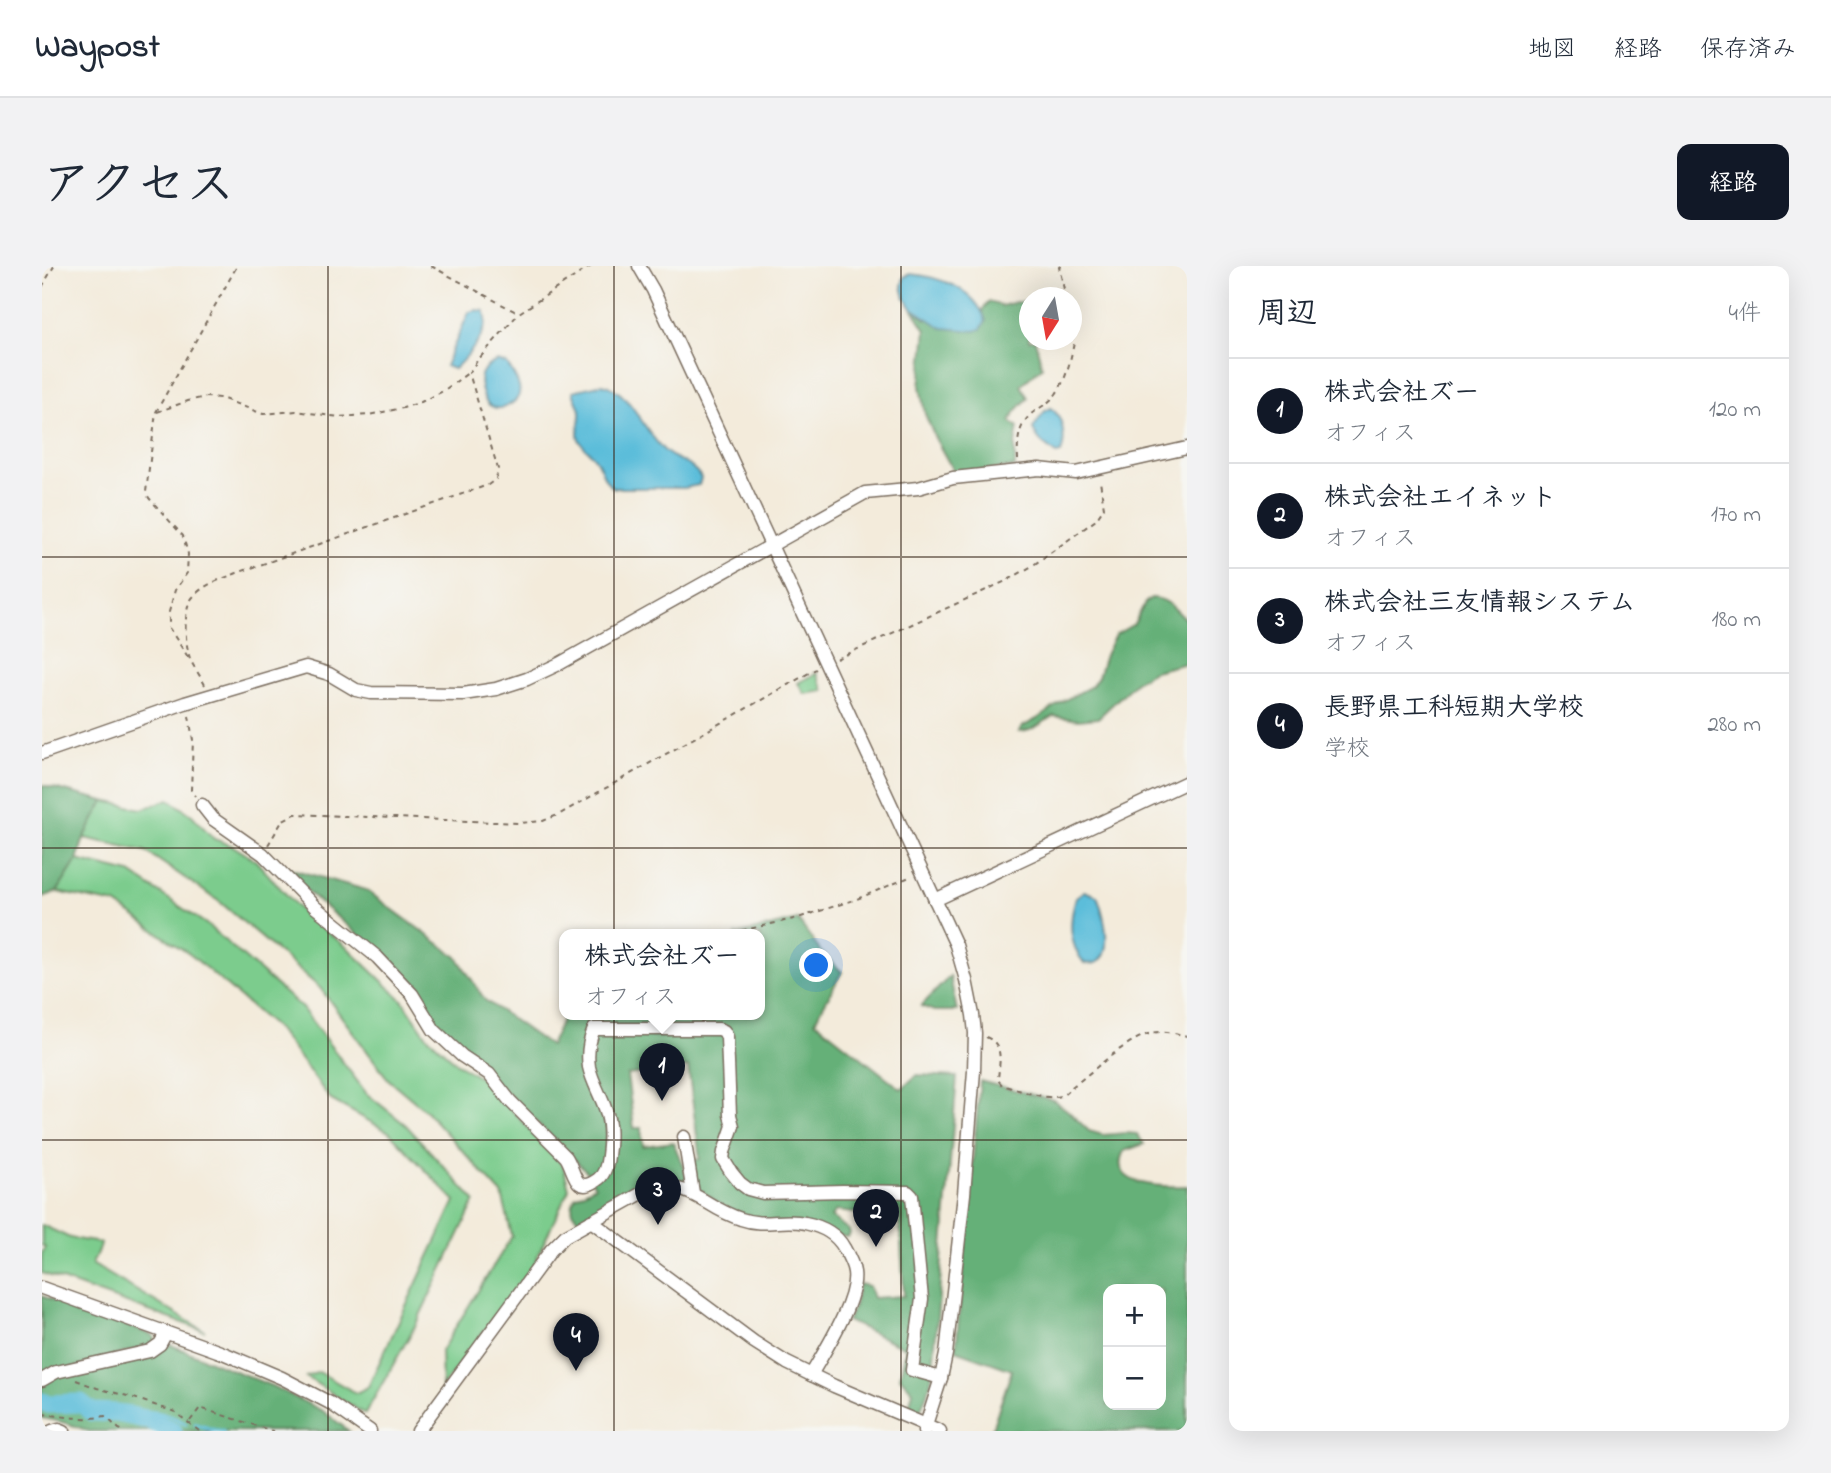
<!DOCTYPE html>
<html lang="ja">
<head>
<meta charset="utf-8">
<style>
	:root { --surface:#fff; --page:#f2f2f3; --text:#1f2937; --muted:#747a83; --line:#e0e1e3; --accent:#111827 }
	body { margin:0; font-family:"Indie Flower","Klee One",sans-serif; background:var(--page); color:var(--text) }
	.controls { position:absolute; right:21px; bottom:21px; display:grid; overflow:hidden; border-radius:14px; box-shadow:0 7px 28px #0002 }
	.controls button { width:63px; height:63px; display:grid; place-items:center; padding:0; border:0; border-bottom:2px solid var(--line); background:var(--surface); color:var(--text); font:35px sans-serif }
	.compass { position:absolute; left:977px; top:21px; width:63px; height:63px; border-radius:50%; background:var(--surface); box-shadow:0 7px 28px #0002; rotate:191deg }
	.you { position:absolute; left:775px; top:700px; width:24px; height:24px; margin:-18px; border:5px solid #fff; border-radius:50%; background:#1a73e8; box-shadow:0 0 0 10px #1a73e833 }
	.badge { display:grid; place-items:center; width:46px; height:46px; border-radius:50%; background:var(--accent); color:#fff; font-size:23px; font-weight:700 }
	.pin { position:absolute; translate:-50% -58px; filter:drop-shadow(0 2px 4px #0008) }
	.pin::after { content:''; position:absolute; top:37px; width:24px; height:21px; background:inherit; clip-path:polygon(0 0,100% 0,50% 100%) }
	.popup { position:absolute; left:517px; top:663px; width:206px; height:91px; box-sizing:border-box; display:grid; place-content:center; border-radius:14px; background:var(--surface); filter:drop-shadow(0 2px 5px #0005); font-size:23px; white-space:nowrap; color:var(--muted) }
	.popup b { font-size:26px; color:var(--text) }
	.popup::after { content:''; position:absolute; left:50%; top:100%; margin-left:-14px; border:14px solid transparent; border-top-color:var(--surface) }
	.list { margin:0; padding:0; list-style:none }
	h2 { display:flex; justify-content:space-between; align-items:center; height:91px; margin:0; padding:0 28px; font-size:30px }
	h2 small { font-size:23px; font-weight:400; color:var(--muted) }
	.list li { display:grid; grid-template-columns:46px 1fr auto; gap:21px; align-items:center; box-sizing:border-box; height:105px; padding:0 28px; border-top:2px solid var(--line) }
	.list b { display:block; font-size:26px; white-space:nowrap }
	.list p { margin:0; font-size:23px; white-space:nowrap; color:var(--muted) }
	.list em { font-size:23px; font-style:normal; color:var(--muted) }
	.map { position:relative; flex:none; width:1145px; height:1165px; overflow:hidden; border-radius:14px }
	header { display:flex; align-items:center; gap:42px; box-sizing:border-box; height:98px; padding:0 35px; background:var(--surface); border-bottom:2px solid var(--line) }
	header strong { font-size:33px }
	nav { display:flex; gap:38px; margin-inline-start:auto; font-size:24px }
	.intro { display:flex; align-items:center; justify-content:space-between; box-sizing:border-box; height:168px; padding:0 42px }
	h1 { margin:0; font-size:49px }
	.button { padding:18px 32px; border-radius:14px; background:var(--accent); color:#fff; font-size:24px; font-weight:700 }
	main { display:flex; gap:42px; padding:0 42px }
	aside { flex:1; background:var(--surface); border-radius:14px; box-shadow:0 7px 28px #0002 }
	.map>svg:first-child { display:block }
	.green { fill:#7ccc8d; stroke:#5c7b56; stroke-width:2 }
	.forest { fill:#65b078; stroke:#506d4b; stroke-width:2; fill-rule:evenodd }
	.water { fill:#5cbdda; stroke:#4c747c; stroke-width:2 }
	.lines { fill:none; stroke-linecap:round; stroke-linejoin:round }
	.stream { stroke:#5cbdda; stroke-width:3.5 }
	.river { stroke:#5cbdda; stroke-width:19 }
	.minor-casing { stroke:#7b6e60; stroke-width:15 }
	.path { stroke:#7b6e60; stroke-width:2; stroke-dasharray:5 5; stroke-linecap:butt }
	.minor { stroke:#fff; stroke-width:12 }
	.grid { fill:none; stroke:#3b2a1e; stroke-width:2; stroke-opacity:0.55 }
</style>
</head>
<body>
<header>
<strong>Waypost</strong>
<nav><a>地図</a><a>経路</a><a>保存済み</a></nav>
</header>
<div class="intro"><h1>アクセス</h1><a class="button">経路</a></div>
<main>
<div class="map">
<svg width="1145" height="1165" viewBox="0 0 1145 1165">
	<rect width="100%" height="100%" fill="#f6f6f2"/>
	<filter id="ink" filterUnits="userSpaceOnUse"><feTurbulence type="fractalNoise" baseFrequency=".0143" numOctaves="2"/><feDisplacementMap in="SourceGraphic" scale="14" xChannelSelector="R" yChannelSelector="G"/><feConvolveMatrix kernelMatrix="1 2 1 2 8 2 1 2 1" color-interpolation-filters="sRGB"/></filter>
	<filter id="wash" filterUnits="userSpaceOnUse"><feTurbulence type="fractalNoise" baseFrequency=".00686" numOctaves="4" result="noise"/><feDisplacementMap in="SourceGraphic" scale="28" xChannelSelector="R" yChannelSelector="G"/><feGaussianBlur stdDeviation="1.57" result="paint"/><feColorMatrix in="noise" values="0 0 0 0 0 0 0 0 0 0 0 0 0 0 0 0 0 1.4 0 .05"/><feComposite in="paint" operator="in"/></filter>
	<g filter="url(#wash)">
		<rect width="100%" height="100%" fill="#f3ebdb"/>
		<g class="green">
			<polygon points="775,407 782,425 763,428 756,417"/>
			<polygon points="127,533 150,549 172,573 191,580 213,594 262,648 307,683 361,735 385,770 416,798 441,814 521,899 527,923 491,1000 400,1121 399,1085 470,970 460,928 384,845 346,813 278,722 178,636 103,585 42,572 62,535 100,543"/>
			<polygon points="35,594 88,607 164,658 259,741 325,828 364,859 433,935 372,1062 323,1148 264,1111 277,1106 314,1127 326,1121 413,935 347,866 289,834 236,764 150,690 74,638 15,626"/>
			<polygon points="0,959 28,972 59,977 50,998 163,1065 0,1007 0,988 3,981 0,979"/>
		</g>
		<g class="forest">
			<polygon points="947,36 960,40 974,36 987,37 987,74 993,74 1000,101 979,119 986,132 974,145 968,155 976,161 973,178 973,201 913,208 893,172 883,148 878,120 884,64 870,42 884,53 944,56 940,44"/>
			<path d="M1109 332C1125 332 1132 342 1143 353L1145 352V397L1112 405 1096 414 1056 452 1036 454 1011 450C1000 457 990 466 977 466L980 461 995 453 1021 435 1050 420 1056 411 1063 389 1073 369 1092 358 1103 337Z"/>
			<polygon points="0,519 62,535 42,572 35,594 15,626 0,631"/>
			<path d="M239 600 324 624 415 691 443 734 508 780 522 749H718V669H693L756 654 779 686 800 706 773 755 859 823 875 809 915 811 891 1103 888 1120 878 1145 872 1148 866 1146 871 1125 858 1111 864 1082 805 1055 812 1040 817 1018 827 1020 831 1032 862 1030 857 943 820 948 794 945 789 951 807 964 808 968 806 971H804L715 953 684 942 654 921 650 895 658 893 646 801 585 809 592 862H599L601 880 631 876 640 897 646 917C605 908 574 932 541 952H535C528 945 530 940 533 931L553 920 543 904 397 761 338 687 276 635Z"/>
			<polygon points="908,710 915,745 892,745 879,740"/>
			<path d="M938 815 1011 834 1025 844 1047 865 1061 869 1084 867 1095 868 1102 878 1082 885C1063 922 1125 921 1145 920V1165H949L970 1104 914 1084ZM1066 1023H1119V1139H1066Z"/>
			<polygon points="0,1030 111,1069 113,1073 113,1078 0,1111"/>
			<polygon points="129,1079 230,1120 281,1145 307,1165 47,1165 24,1157 0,1152 0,1117 15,1109"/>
		</g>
		<g class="water">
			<path d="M868 8C900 11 933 23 944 55L939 63 933 65 900 62 870 42 863 32 860 20 862 11Z"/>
			<path d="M434 44 442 45C452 62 424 92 412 103L403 100 427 46Z"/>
			<path d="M456 95 465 98C474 112 487 129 467 139 462 142 456 143 451 141 445 139 443 134 441 129 435 112 438 101 456 95Z"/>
			<path d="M561 118C589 125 603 168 624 186 636 196 652 198 659 212L657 219 642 222H572C560 216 560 199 551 190 546 183 540 181 537 173 534 164 539 155 538 145 537 138 532 132 531 125Z"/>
			<path d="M1008 142C1022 149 1024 175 1019 187L1015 188C1005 181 994 175 991 162L1003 145Z"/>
			<path d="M1042 625 1055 630C1062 646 1077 705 1042 697 1026 677 1027 655 1034 631Z"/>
		</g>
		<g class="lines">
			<g class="stream">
				<path d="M75 1147C93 1145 111 1144 128 1150 133 1152 139 1155 144 1158"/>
				<polyline points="153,1158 172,1164 181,1165"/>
			</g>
			<polyline class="river" points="0,1136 6,1138 39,1137 50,1146 75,1147 108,1154 131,1165"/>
		</g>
	</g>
	<g filter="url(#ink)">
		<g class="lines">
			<g class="minor-casing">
				<g id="minor">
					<polyline points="597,0 611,24 914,679 924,714 931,749 933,767 932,805 922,928 904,1088 899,1112 882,1165"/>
					<polyline points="0,487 143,437 264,401 287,408 314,424 329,427 421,428 454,423 485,413 517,398 823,227 876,222 911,212 997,203 1034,207 1145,182"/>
					<path d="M160 539 171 553 221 588 273 641 335 691 370 728 392 764 420 790 447 808 468 835 524 891C533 904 532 930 555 914 563 909 565 899 566 890 568 874 569 858 563 842 558 828 550 815 547 801 545 788 547 775 552 763H677L682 765 685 771 688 849 691 860 682 886 681 893 689 906 698 917 706 923 721 927 801 925 866 926 870 930 880 1033 870 1104 899 1112"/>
					<polyline points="893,634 1145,516"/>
					<polyline points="642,871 651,927"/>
					<polyline points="549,955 712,1076 745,1097 792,1120 898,1165"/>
					<polyline points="0,1022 181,1087 240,1112 288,1137 328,1165"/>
					<polyline points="0,1114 14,1106 108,1085 118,1078 124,1067"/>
					<polyline points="10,1165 17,1163 22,1165"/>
					<path d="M376 1165 509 984 523 970 600 927C648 910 659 941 699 953 721 961 742 952 763 957 778 960 794 967 802 982 806 989 811 998 812 1006 816 1034 783 1084 769 1109"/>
				</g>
			</g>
			<g class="path">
				<polyline points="389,0 476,47"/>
				<polyline points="1019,0 1017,1 1024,32"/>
				<polyline points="0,21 12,0"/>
				<polyline points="115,146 146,135 163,131 179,132 221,148 254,145 297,151 326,149 361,142 379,136 401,125 426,107"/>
				<path d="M976 194C975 175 976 157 993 145 1001 140 1008 136 1014 128 1025 112 1028 95 1032 77L1030 72"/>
				<polyline points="146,391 127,362 127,346 133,324 145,307 146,288 141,270 107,232 104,226 114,146 195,0"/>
				<polyline points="794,393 966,314 990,300 1054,254 1062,242 1058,215"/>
				<path d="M163 419C159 411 153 403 149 395 143 381 140 343 151 331 162 318 180 313 195 307L446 219 454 213 456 203 427 107 435 95 477 47 549 0"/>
				<polyline points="147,450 151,474 149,524 153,530"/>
				<polyline points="226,579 241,554 253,548 478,557 501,555 518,548 774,403"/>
				<polyline points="680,669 756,652 815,633 870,610"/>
				<path d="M944 771C963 779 957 796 956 814L960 819C974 823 1005 835 1019 830 1024 828 1027 823 1031 820 1055 803 1089 767 1118 766 1127 765 1136 768 1145 770"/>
				<polyline points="34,1114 55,1122 89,1131 133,1146 157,1165"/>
				<path d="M0 1148C22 1150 41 1155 63 1150L77 1163 82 1165"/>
				<polyline points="148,1155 158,1142 231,1165"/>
			</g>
			<use href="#minor" class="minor"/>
		</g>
	</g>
	<path class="grid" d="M286 0V1165M572 0V1165M859 0V1165M0 291H1145M0 582H1145M0 874H1145"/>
</svg>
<div class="controls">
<button>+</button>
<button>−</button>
</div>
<svg class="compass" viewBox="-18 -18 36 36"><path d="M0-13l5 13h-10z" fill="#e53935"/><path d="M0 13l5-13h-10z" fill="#747a83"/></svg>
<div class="you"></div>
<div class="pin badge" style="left:620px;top:835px">1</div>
<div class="popup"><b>株式会社ズー</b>オフィス</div>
<div class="pin badge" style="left:834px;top:981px">2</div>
<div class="pin badge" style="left:616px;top:959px">3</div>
<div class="pin badge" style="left:534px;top:1105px">4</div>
</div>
<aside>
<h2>周辺<small>4件</small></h2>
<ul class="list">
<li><span class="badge">1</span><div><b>株式会社ズー</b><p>オフィス</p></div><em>120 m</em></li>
<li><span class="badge">2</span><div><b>株式会社エイネット</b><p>オフィス</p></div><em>170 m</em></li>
<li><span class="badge">3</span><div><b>株式会社三友情報システム</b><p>オフィス</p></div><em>180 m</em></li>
<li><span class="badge">4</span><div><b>長野県工科短期大学校</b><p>学校</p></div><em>280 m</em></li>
</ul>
</aside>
</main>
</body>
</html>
